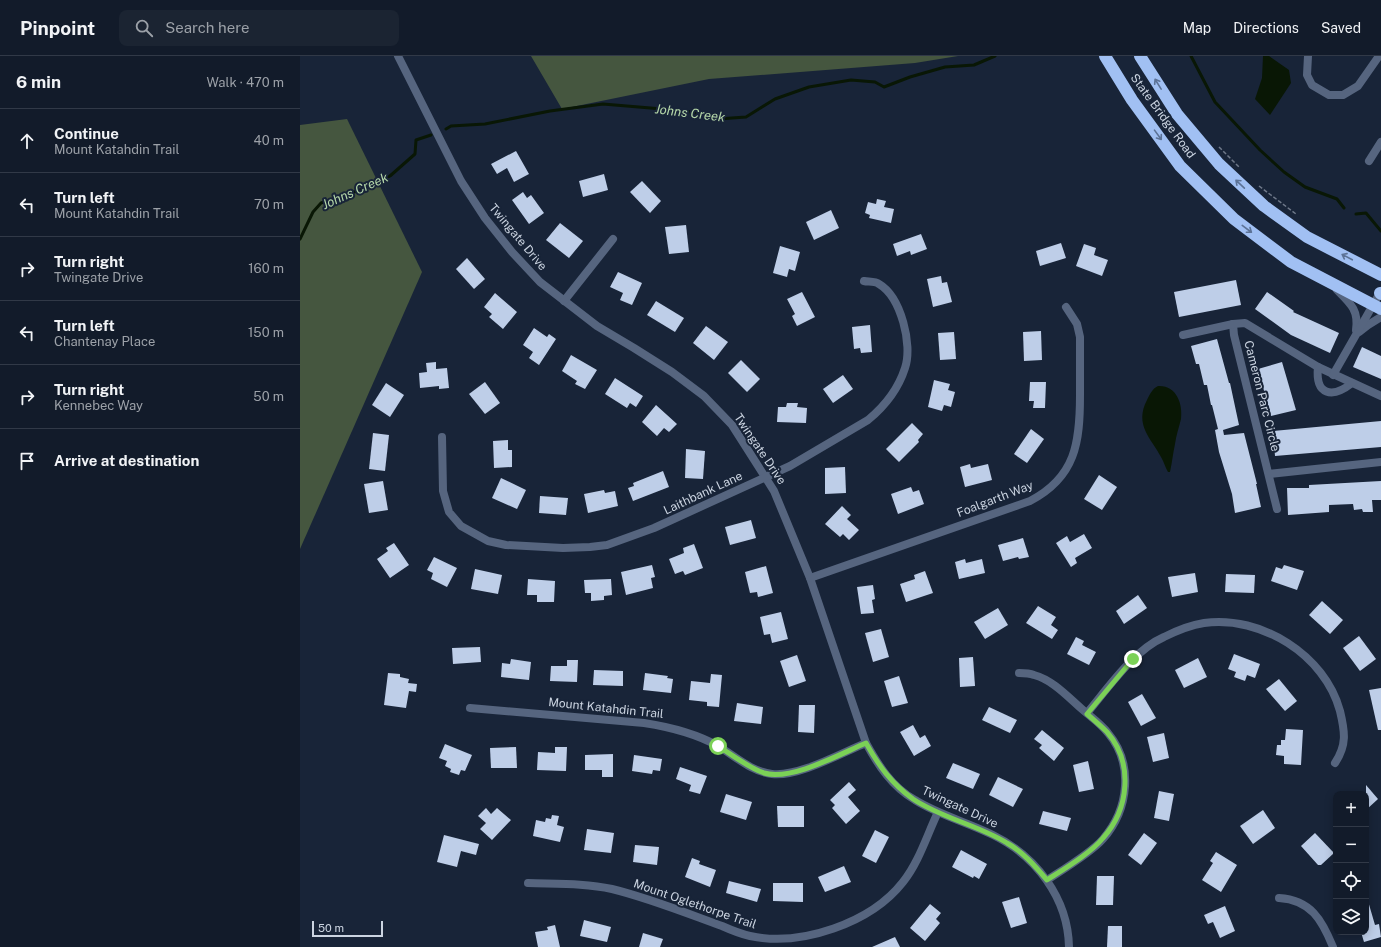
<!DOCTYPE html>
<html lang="en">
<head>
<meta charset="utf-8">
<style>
	:root { --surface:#121b2a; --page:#1b2432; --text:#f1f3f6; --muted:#9ca1a8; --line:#313947 }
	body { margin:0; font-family:"Public Sans",sans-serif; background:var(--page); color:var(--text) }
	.controls { position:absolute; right:12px; bottom:12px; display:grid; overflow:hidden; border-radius:8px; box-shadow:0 2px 10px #0003 }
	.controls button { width:36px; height:36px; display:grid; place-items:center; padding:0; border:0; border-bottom:1px solid var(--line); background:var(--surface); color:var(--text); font:20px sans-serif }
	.scale { position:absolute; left:12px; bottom:10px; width:71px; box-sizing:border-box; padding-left:4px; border:2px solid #cbd4e1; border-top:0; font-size:11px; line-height:14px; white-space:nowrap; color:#cbd4e1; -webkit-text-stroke:3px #182438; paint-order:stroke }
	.stop { position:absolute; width:12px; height:12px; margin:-9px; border:3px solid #7bd156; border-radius:50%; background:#fff }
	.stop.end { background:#7bd156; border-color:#fff; box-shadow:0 1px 4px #0008 }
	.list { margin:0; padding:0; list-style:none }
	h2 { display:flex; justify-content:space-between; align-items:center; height:52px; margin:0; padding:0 16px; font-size:17px }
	h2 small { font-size:13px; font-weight:400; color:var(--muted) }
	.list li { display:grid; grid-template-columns:26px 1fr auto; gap:12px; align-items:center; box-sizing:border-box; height:64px; padding:0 16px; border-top:1px solid var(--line) }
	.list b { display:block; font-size:15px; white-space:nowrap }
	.list p { margin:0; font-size:13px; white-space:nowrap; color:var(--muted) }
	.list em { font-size:13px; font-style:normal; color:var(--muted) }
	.icon { flex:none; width:22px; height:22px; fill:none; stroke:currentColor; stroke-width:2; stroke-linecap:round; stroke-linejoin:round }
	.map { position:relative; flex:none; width:1081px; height:891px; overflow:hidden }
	header { display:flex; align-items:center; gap:24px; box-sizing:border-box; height:56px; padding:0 20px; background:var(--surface); border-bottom:1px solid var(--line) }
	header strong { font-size:19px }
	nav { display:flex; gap:22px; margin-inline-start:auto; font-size:14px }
	.search { width:280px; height:36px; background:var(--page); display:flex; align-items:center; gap:10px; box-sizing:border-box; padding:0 14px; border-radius:8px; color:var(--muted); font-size:15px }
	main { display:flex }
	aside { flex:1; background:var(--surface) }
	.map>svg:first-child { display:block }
	.forest { fill:#45563f }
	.water { fill:#091705 }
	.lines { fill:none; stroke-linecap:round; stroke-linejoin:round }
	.stream { stroke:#091705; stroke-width:3 }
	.building { fill:#becee8 }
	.path { stroke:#6e7889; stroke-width:1.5; stroke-dasharray:4 2; stroke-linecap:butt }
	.street { stroke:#56657f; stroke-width:8 }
	.highway { stroke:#a1c0f3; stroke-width:12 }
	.oneway { stroke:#5c7296 }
	.route { stroke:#7bd156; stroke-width:5 }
	.labels { text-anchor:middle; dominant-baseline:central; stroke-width:4; stroke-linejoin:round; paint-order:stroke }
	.street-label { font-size:12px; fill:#cbd4e1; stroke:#182438 }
	.water-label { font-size:13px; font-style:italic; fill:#b5d7a9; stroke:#182438 }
</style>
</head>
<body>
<header>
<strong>Pinpoint</strong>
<div class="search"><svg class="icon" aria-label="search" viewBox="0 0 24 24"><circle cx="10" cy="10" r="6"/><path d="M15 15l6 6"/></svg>Search here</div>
<nav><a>Map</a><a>Directions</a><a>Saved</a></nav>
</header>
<main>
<aside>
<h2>6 min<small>Walk · 470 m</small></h2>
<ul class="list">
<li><svg class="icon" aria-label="ahead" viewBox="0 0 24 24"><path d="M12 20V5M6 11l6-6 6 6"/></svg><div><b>Continue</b><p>Mount Katahdin Trail</p></div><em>40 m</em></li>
<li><svg class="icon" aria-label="left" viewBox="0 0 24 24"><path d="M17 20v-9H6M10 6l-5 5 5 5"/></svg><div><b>Turn left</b><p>Mount Katahdin Trail</p></div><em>70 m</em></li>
<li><svg class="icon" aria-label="right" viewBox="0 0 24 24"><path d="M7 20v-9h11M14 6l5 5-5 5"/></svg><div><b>Turn right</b><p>Twingate Drive</p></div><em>160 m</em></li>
<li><svg class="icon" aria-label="left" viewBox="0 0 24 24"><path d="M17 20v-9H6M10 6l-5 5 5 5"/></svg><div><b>Turn left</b><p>Chantenay Place</p></div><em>150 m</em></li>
<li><svg class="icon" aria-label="right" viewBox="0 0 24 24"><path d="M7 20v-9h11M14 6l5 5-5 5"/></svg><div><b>Turn right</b><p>Kennebec Way</p></div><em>50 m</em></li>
<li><svg class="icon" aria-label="arrive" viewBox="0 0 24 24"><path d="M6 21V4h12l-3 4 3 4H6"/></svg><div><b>Arrive at destination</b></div></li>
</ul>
</aside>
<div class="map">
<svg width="1081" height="891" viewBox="0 0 1081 891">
	<rect width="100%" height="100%" fill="#182438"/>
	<g class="forest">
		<polygon points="231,0 658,0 615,7 409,23 262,53"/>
		<polygon points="47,63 122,216 0,493 0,69"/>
	</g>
	<g class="water">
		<polygon points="963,0 969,0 989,14 991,27 970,59 955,43 962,22"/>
		<path d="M858 330C876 329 883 347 881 363 879 371 876 380 875 388 873 397 872 407 870 416H868C865 411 864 406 861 401 851 382 834 369 847 344 850 338 852 333 858 330Z"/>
	</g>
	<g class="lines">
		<g class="stream">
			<polyline points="891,0 915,46 960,94 984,116 1005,131 1037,143 1044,152"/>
			<polyline points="146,73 151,70 185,68 250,55 303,48 386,55 418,63 446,61 475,43 509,31 551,24 575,26 584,31 610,21 645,11 674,9 695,0"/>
			<polyline points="1056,158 1066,157 1081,175"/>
			<polyline points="0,183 13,156 21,147 66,132 90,120 115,98 116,84 131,79"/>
		</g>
	</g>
	<g class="building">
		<polygon points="216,95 229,118 214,126 207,112 197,118 191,108"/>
		<polygon points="304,118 308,134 283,141 279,125"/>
		<polygon points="342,125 361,145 350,157 330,136"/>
		<polygon points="223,136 227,142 231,139 244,157 229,168 212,144"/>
		<polygon points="577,143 586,145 584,151 594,153 591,167 569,162 570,159 565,157 568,146 576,148"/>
		<polygon points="531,154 539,172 514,184 506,166"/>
		<polygon points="260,167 283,185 269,202 246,184"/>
		<polygon points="386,169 389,196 369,198 365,171"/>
		<polygon points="621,178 627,193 611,199 610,195 597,200 593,188"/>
		<polygon points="761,187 766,202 740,210 736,195"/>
		<polygon points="784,188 796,192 794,199 808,204 802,220 776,210"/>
		<polygon points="480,190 500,196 495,215 489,213 487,221 473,217"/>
		<polygon points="167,202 185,223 174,233 156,213"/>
		<polygon points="318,216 342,227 332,249 320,244 323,237 310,231"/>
		<polygon points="641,220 642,227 647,226 652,246 633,251 627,223"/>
		<polygon points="936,224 941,249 879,261 874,236"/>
		<polygon points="502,236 515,261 497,270 492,260 495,258 487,243"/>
		<polygon points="967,236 994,255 993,256 1039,277 1030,297 991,279 955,253"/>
		<polygon points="195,237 217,256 203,273 189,261 192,258 184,251"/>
		<polygon points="356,245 384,262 375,276 347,259"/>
		<polygon points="570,269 572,296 561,297 560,292 554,293 552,271"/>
		<polygon points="406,270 428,286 414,304 393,287"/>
		<polygon points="234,272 247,281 249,278 256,283 239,309 229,302 233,296 223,289"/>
		<polygon points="741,275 742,304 724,305 723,276"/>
		<polygon points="654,276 656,303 640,304 638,277"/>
		<polygon points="917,283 929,327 930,327 939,369 923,374 924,379 944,377 957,428 956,428 961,451 935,457 932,438 919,396 915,374 918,373 912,349 911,349 907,329 904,329 899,308 896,308 891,290"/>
		<polygon points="1062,291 1081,300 1081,323 1053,311"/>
		<polygon points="271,299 297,314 285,333 275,328 277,325 262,315"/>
		<polygon points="441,304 460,323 447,336 428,317"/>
		<polygon points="136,306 136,313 147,312 149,332 139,333 139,330 120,332 119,317 127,316 126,307"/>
		<polygon points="982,306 996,354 971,360 958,313"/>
		<polygon points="543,319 553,333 533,347 523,333"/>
		<polygon points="315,322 343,340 336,351 330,347 327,352 305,338"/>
		<polygon points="634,324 650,328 648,334 655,336 651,351 644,349 642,355 628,351"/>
		<polygon points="185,326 200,347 185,358 169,338"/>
		<polygon points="730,326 746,326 745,352 733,352 734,345 729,345"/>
		<polygon points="86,327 104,339 90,361 72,349"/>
		<polygon points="487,347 498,347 497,351 507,352 506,367 477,366 478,351 486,351"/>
		<polygon points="356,349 377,368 369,376 364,372 357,380 342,366"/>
		<polygon points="1081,365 1081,391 975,400 973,375"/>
		<polygon points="612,367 623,378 618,384 619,386 599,406 586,393"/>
		<polygon points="731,373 744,383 727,407 714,398"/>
		<polygon points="73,377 89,379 85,415 69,413"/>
		<polygon points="208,384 208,394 212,394 212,411 194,412 193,385"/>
		<polygon points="386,393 405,395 403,423 385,422"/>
		<polygon points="670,408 671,412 688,408 692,424 665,431 660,411"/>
		<polygon points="545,411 546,437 525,438 525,412"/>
		<polygon points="363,415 369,431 333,445 328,432 334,430 333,427"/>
		<polygon points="799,419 817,431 802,454 784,443"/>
		<polygon points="201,422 226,434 217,453 192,442"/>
		<polygon points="83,425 88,454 69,457 64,428"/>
		<polygon points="1081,425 1081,444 1072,444 1073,456 1063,456 1062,453 1054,454 1053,448 1029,449 1029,456 988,459 987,432 1009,432 1009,429"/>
		<polygon points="611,431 613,436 619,434 624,448 598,458 591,438"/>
		<polygon points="304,434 305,437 315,435 318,450 288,457 284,438"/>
		<polygon points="240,440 268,442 266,459 239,457"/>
		<polygon points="542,450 551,459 547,463 559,474 549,484 543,478 540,481 525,468"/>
		<polygon points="451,464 456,482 430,489 425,471"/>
		<polygon points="784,478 792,492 775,502 777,507 771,511 756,487 767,480 770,486"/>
		<polygon points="723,482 729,501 719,503 718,501 703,505 698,489"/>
		<polygon points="94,487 109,509 90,522 77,503 88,495 86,492"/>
		<polygon points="394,488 403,512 385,519 383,515 375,518 369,503 384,497 383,492"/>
		<polygon points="134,501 157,512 147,531 131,523 133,517 127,514"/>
		<polygon points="665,503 666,507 682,503 685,517 659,523 655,506"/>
		<polygon points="352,509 355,521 351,522 353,532 326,539 321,516"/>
		<polygon points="984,509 1004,515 997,534 971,525 976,511 982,513"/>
		<polygon points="466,510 473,537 458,541 457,536 450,537 445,516"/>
		<polygon points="175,513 202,519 198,538 171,533"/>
		<polygon points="625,515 633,537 606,546 600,528 615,523 614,519"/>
		<polygon points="895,517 898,536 872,541 868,521"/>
		<polygon points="926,518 955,519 954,537 925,536"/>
		<polygon points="228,523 255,525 254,546 237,546 237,539 227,539"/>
		<polygon points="311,523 312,539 304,540 304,544 291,545 291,537 285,537 284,524"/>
		<polygon points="573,529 575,543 572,544 574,557 561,558 557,531"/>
		<polygon points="838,539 847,552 824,568 816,555"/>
		<polygon points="1022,545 1043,564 1030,578 1009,559"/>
		<polygon points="738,550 756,561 751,569 758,574 752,583 726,567"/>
		<polygon points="698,552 708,569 685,583 674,566"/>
		<polygon points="481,556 488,583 472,587 470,578 464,579 460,561"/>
		<polygon points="581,573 589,601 573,606 565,577"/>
		<polygon points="1059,580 1076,603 1060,615 1043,592"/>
		<polygon points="776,581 784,585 782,589 796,596 789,609 767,598"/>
		<polygon points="180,591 181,606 153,608 152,592"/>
		<polygon points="934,598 960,608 955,622 947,619 945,625 934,621 936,616 928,613"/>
		<polygon points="497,599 506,625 489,631 480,605"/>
		<polygon points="673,601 675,630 660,631 659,602"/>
		<polygon points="898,602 907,621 884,632 875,614"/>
		<polygon points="211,603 231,606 229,624 201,621 202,607 210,608"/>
		<polygon points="267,604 278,604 277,626 250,625 251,610 267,610"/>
		<polygon points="294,614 323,615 323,630 293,629"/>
		<polygon points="88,617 100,618 100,621 109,623 108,627 117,628 116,636 109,635 106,652 84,649"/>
		<polygon points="345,617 368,620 367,622 373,623 371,637 343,634"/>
		<polygon points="411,618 422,619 419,651 407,650 407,646 389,644 391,625 410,627"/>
		<polygon points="599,620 608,647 592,651 584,625"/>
		<polygon points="979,623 997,645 985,655 966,633"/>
		<polygon points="1081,632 1081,674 1078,674 1069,634"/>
		<polygon points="842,638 856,662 841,670 828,646"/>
		<polygon points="437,647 463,651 461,668 434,665"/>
		<polygon points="499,649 515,649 514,677 498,676"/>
		<polygon points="689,651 717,664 710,677 682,664"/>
		<polygon points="613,669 620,682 625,679 631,690 614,700 600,676"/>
		<polygon points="986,673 1003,674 1001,709 984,708 984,700 976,699 977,689 981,689 981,684 985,684"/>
		<polygon points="742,674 764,692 754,705 739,692 742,689 734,683"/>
		<polygon points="864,677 869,702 853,706 847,681"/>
		<polygon points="145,688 172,699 165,715 161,714 159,719 150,716 151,713 145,710 147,705 139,702"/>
		<polygon points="216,691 217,712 191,712 190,692"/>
		<polygon points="255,691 267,691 266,715 237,714 238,696 255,697"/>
		<polygon points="313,698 313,721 302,721 302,714 285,714 285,699"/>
		<polygon points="334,699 362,703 360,715 353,714 352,718 332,715"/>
		<polygon points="788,705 794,733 779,736 773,709"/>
		<polygon points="653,707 680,718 673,733 646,722"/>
		<polygon points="380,711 407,720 400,738 389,735 391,729 376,723"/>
		<polygon points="698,721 723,733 713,751 689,739"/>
		<polygon points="549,726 556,734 548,741 560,755 546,768 532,752 535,749 530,744"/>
		<polygon points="1066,729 1078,743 1066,754"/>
		<polygon points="859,735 874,738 869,765 854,762"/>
		<polygon points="426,738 452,746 446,764 420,756"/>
		<polygon points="477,750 504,750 504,771 478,771"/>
		<polygon points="186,752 191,758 197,752 211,764 192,784 180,773 186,767 178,760"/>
		<polygon points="963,754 975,772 953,788 940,770"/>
		<polygon points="743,755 771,762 767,775 739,768"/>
		<polygon points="252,759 259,760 257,769 264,771 260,786 233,780 236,764 245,766 246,762 251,763"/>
		<polygon points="287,773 314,777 311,797 284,794"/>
		<polygon points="575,774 589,781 576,807 562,800"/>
		<polygon points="844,777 857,787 841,809 828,799"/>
		<polygon points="1015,777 1034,797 1021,809 1018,809 1001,790"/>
		<polygon points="144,779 179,788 176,799 161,795 157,811 137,806"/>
		<polygon points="335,789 359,791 357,809 333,806"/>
		<polygon points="661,794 687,808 679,823 674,820 673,822 652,811"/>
		<polygon points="916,796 937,809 921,836 902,824 913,807 910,805"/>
		<polygon points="392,802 400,805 399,808 416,814 410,831 385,821"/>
		<polygon points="544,810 551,826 525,836 518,821"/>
		<polygon points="797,820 814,820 813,849 796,849"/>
		<polygon points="429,825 461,833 457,846 426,837"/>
		<polygon points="473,827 503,827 503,846 473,845"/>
		<polygon points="719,841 727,867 711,872 702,846"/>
		<polygon points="1066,845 1068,845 1075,869 1079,868 1081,881 1064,886 1061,876 1066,876"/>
		<polygon points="630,848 641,857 636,863 640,867 625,885 610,872"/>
		<polygon points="925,850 935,875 920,882 913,866 908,868 904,859"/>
		<polygon points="284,864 311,871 307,886 280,880"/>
		<polygon points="255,869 260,891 238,891 235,876 248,874 247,871"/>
		<polygon points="808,870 822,870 822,891 807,891"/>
		<polygon points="343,877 363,883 360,891 339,891"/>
		<polygon points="595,881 600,891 572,891"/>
	</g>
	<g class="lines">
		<g class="path">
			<polyline points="919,91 939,111"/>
			<polyline points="959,130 996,158"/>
		</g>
		<g class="street">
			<path d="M98 0 161 125 185 162 212 196 240 226 297 270 334 292 372 316 404 340 432 369 474 435 510 522 566 687C578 709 592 731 615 744 639 759 667 766 693 779 736 800 768 842 769 891"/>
			<polyline points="1008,0 1007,19 1012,29 1029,39 1043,39 1058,30 1079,0"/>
			<polyline points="1069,105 1081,86"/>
			<path d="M1037 234C1050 247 1059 254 1056 274"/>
			<polyline points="264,245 313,183"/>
			<polyline points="933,268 934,279 977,453"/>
			<polyline points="1059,276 1068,269 1081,261"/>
			<polyline points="883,279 933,268 945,267 1018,311 1081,340"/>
			<path d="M1018 311C1015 339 1032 343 1052 327"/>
			<polyline points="1033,319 1081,235"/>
			<path d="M142 381 143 435 149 456 161 470 188 485 206 489 263 492 290 491 307 489 354 472 490 410 568 364C585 350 598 334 605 312 613 289 601 241 579 228 575 225 568 226 564 225"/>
			<polyline points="969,418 1081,406"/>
			<path d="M510 522 730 445C776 421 780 386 780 339 780 320 780 300 780 281L777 268 766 251"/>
			<path d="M719 617C724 617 729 617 734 619 753 624 768 641 783 654 791 661 801 668 808 677 834 708 829 753 803 783 791 797 764 813 747 824"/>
			<path d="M170 652 344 667C370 671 395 677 418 690 435 700 452 716 472 718 499 721 541 697 566 687"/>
			<path d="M787 657C808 632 834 594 864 581 876 575 891 569 904 567 961 559 1025 599 1040 655 1045 676 1047 689 1035 707"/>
			<path d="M228 827C256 828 285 827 312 833 349 842 386 857 422 870 431 874 441 878 450 880 501 891 571 867 603 826 619 806 627 779 638 756"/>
			<path d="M979 842C1011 844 1022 864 1033 891"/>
		</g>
		<g class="highway">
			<polyline points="805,0 832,44 880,110 934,163 991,206 1081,253"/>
			<polyline points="840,0 877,58 919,108 964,150 1007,181 1081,219"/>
			<polyline points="1080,237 1081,238"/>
		</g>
	</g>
	<defs><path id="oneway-shaft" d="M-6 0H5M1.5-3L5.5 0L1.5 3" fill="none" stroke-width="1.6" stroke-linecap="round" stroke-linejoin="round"/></defs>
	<g class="oneway">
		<use href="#oneway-shaft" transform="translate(858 28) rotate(-122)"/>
		<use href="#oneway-shaft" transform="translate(858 79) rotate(54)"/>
		<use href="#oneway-shaft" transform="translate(940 128) rotate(-137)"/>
		<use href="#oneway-shaft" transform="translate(947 173) rotate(37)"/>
		<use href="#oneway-shaft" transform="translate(1047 201) rotate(-152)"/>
	</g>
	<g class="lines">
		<path class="route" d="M418 690C432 699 449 712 464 717 492 725 540 698 566 687 579 710 591 727 613 743 641 762 678 769 707 787 723 796 735 810 747 824 764 813 791 797 803 782 829 753 834 707 807 676 801 670 794 664 787 658L833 603"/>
	</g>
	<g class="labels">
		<g class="street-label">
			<text transform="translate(863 60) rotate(54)">State Bridge Road</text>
			<text transform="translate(218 181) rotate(50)">Twingate Drive</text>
			<text transform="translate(962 340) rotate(76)">Cameron Parc Circle</text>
			<text transform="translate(460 393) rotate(56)">Twingate Drive</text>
			<text transform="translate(403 437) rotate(-25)">Laithbank Lane</text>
			<text transform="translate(695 443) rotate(-21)">Foalgarth Way</text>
			<text transform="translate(306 652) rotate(6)">Mount Katahdin Trail</text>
			<text transform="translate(660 751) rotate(25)">Twingate Drive</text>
			<text transform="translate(395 848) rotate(19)">Mount Oglethorpe Trail</text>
		</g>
		<g class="water-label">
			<text transform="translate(390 57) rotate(7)">Johns Creek</text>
			<text transform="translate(55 135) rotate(-24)">Johns Creek</text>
		</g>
	</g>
</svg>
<div class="controls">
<button>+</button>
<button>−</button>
<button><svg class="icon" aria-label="locate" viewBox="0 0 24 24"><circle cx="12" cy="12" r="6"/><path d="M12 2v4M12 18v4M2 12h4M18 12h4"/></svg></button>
<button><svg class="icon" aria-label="layers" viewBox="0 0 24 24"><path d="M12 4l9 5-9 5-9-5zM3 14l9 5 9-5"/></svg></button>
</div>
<div class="scale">50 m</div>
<div class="stop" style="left:418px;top:690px"></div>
<div class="stop end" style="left:833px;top:603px"></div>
</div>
</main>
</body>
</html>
